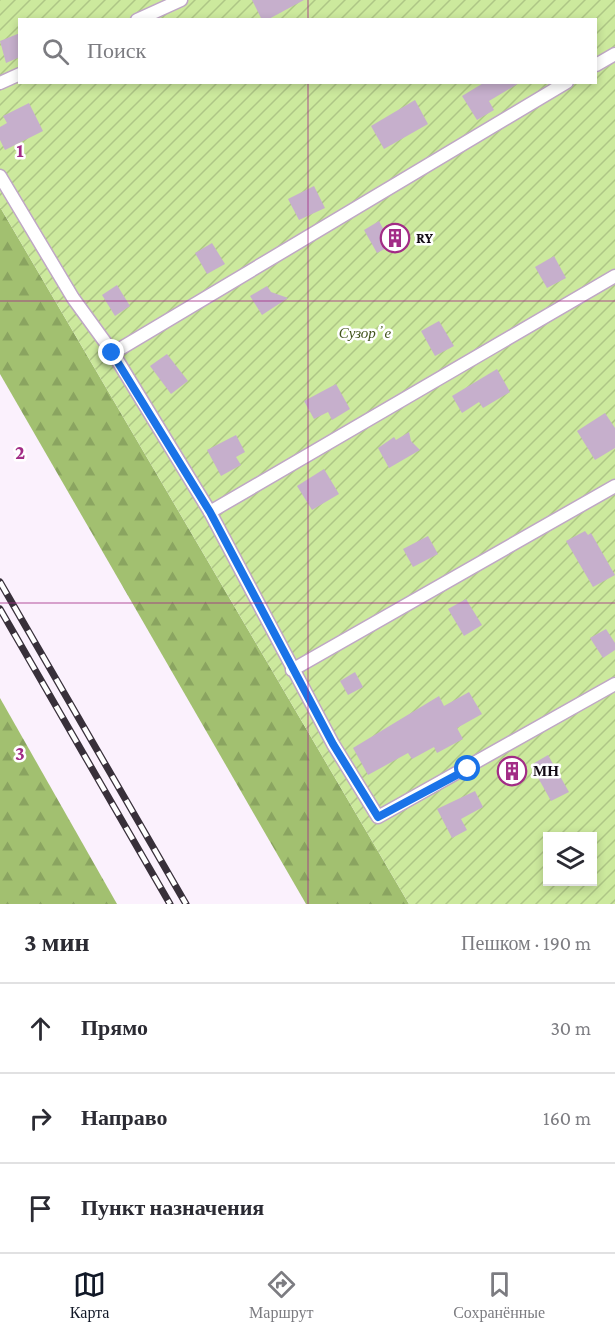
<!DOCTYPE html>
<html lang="ru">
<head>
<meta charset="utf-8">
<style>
	:root { --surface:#fff; --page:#f2f2f3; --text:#2b2b33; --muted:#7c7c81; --line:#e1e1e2; --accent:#111827 }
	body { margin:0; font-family:"Crimson Pro",serif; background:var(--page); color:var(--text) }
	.controls { position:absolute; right:18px; bottom:18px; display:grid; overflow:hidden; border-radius:0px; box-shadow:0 3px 9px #0003 }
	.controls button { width:54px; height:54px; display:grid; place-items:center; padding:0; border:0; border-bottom:2px solid var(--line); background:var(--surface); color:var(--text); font:30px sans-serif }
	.stop { position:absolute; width:18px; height:18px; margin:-14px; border:4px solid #1a73e8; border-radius:50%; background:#fff }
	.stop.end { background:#1a73e8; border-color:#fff; box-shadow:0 2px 6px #0008 }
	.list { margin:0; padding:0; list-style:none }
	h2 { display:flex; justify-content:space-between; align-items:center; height:78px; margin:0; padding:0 24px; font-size:26px }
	h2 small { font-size:20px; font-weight:400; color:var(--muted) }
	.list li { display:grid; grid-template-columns:39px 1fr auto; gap:18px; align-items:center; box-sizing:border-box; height:90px; padding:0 24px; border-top:2px solid var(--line) }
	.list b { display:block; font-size:22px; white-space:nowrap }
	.list em { font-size:20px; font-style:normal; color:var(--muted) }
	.icon { flex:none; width:33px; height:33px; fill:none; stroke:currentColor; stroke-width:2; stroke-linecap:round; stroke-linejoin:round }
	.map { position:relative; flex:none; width:615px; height:904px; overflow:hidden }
	.search { position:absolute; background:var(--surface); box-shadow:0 3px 9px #0003; left:18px; right:18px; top:18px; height:66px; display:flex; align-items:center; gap:15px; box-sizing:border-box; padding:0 21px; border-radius:0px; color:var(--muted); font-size:22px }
	.sheet { height:348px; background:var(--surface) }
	nav { display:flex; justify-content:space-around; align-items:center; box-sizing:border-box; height:84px; border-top:2px solid var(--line); background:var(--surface); font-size:16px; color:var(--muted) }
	nav a { display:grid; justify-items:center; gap:3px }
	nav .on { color:var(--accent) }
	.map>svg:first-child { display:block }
	.forest { fill:url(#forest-firs) }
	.garden { fill:url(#garden-furrows); fill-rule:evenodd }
	.building { fill:#c6afcc }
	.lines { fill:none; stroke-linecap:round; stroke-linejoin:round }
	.service-casing { stroke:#bfa7c5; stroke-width:15 }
	.service { stroke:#fff; stroke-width:12 }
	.rail-casing { stroke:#38303a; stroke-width:7 }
	.rail { stroke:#fff; stroke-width:4.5; stroke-dasharray:14; stroke-linecap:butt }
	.route { stroke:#1a73e8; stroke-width:8 }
	.grid { fill:none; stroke:#a22c86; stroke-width:1.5; stroke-opacity:0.55 }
	.labels { text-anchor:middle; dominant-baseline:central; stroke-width:5; stroke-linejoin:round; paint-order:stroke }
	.poi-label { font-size:15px; font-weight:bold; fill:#110913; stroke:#fff; text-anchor:start }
	.park-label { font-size:15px; font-style:italic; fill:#40531b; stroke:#fff }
	.grid-label { font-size:20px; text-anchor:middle; font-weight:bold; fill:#a22c86; stroke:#fff; stroke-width:5; stroke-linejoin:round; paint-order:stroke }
</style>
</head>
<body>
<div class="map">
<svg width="615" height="904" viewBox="0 0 615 904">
	<defs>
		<pattern id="forest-firs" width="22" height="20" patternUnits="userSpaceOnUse" patternTransform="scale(1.5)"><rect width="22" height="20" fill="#a2c070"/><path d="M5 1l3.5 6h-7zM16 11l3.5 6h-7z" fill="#8aa460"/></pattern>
		<pattern id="garden-furrows" width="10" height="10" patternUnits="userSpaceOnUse" patternTransform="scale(1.5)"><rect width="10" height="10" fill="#cce99d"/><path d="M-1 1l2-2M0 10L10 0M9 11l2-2" fill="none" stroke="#aec686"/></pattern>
	</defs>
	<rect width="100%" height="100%" fill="#fbf1fd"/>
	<g class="forest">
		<polygon points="0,207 409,904 306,904 0,374"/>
		<polygon points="0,698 117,904 0,904"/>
	</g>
	<path class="garden" d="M0 0H615V904H409L0 207ZM20 20H596V82H20ZM548 836H592V882H548Z"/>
	<g class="building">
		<polygon points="252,0 304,0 267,20 262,20"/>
		<polygon points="20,33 20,57 6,63 0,41"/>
		<polygon points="485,82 521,82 489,101 494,110 477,120 462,96"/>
		<polygon points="415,100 428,124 384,149 371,126"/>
		<polygon points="29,103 43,131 5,150 0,140 0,127 7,123 3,116"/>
		<polygon points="314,186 325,208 299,220 288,199"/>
		<polygon points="379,221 392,245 377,253 364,230"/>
		<polygon points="212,243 225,264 207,274 195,253"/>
		<polygon points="554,256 566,278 547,288 535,267"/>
		<polygon points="117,285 130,306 115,316 102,295"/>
		<polygon points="267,286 271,292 288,298 262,315 250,296"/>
		<polygon points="439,321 454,346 435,356 421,331"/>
		<polygon points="167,354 188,381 171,394 150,366"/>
		<polygon points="497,369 510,392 483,408 479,402 462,413 452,396"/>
		<polygon points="336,384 350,409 332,420 328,412 314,419 304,401"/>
		<polygon points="605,413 615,428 615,448 595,460 577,431"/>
		<polygon points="409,432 411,441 420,450 389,468 378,448 394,437 396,440"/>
		<polygon points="236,435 245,452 236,457 241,465 221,476 207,450"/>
		<polygon points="324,469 339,494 312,510 297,486"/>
		<polygon points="585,531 588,535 591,533 615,575 593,587 566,541"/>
		<polygon points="428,536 438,554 413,567 403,549"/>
		<polygon points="466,599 482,625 464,636 448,609"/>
		<polygon points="606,629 615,643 615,650 603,658 590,638"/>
		<polygon points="355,672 363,687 348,695 340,681"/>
		<polygon points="469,692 482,714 457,728 463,739 437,753 434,747 412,759 408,753 368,775 353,748 439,696 444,706"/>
		<polygon points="548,755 569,792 551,801 531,765"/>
		<polygon points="475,791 483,807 461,819 467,830 452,838 437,809"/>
	</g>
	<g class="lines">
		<g class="service-casing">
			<g id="service">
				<polyline points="137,20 181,0"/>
				<polyline points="596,65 615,54"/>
				<polyline points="0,83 20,74"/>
				<polyline points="0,176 73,298 113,353"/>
				<polyline points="615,276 210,512 333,744 378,817 615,684"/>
				<polyline points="210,512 113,353 567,82"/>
				<polyline points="292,670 615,486"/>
			</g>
		</g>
		<use href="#service" class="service"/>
		<g class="rail-casing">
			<g id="rail">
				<polyline points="0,582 186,904"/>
				<polyline points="0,609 170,904"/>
			</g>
		</g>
		<use href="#rail" class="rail"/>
	</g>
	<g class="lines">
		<polyline class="route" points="112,353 210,512 333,744 378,817 468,769"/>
	</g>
	<path class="grid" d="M308 0V20M308 82V904M0 301H615M0 603H615"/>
	<defs>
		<g id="building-ring" transform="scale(1.5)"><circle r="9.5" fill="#fff" stroke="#a22c86" stroke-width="1.5"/><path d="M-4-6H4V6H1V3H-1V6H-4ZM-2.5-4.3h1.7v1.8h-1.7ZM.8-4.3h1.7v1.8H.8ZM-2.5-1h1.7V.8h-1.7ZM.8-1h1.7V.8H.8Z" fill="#a22c86"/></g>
	</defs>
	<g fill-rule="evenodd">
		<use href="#building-ring" x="395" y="238"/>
		<use href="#building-ring" x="512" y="771"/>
	</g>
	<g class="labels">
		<g class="poi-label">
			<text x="416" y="238">RY</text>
			<text x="533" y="771">МН</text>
		</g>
		<g class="park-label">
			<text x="365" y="333">Сузорʼе</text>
		</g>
	</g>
	<g class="grid-label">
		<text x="20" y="157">1</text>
		<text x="20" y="459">2</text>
		<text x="20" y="760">3</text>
	</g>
</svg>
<div class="controls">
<button><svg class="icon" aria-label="layers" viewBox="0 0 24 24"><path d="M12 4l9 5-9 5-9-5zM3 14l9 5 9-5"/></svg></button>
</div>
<div class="stop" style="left:468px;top:769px"></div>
<div class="stop end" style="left:112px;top:353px"></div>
<div class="search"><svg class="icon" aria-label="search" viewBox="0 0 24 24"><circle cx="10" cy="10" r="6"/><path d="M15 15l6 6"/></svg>Поиск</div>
</div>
<section class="sheet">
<h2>3 мин<small>Пешком · 190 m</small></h2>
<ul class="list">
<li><svg class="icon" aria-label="ahead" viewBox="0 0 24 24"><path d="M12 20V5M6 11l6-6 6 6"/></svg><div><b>Прямо</b></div><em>30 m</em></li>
<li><svg class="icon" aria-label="right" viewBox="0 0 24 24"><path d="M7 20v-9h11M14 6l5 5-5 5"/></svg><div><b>Направо</b></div><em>160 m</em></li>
<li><svg class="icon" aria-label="arrive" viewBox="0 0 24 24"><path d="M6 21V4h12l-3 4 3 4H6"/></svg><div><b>Пункт назначения</b></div></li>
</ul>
</section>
<nav>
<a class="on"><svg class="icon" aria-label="map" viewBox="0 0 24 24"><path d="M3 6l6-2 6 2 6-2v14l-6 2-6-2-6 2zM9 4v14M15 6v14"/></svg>Карта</a>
<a><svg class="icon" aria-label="directions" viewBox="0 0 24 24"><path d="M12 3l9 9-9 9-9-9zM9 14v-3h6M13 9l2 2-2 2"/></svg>Маршрут</a>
<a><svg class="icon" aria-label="saved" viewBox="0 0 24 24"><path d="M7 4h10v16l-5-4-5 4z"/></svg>Сохранённые</a>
</nav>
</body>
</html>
